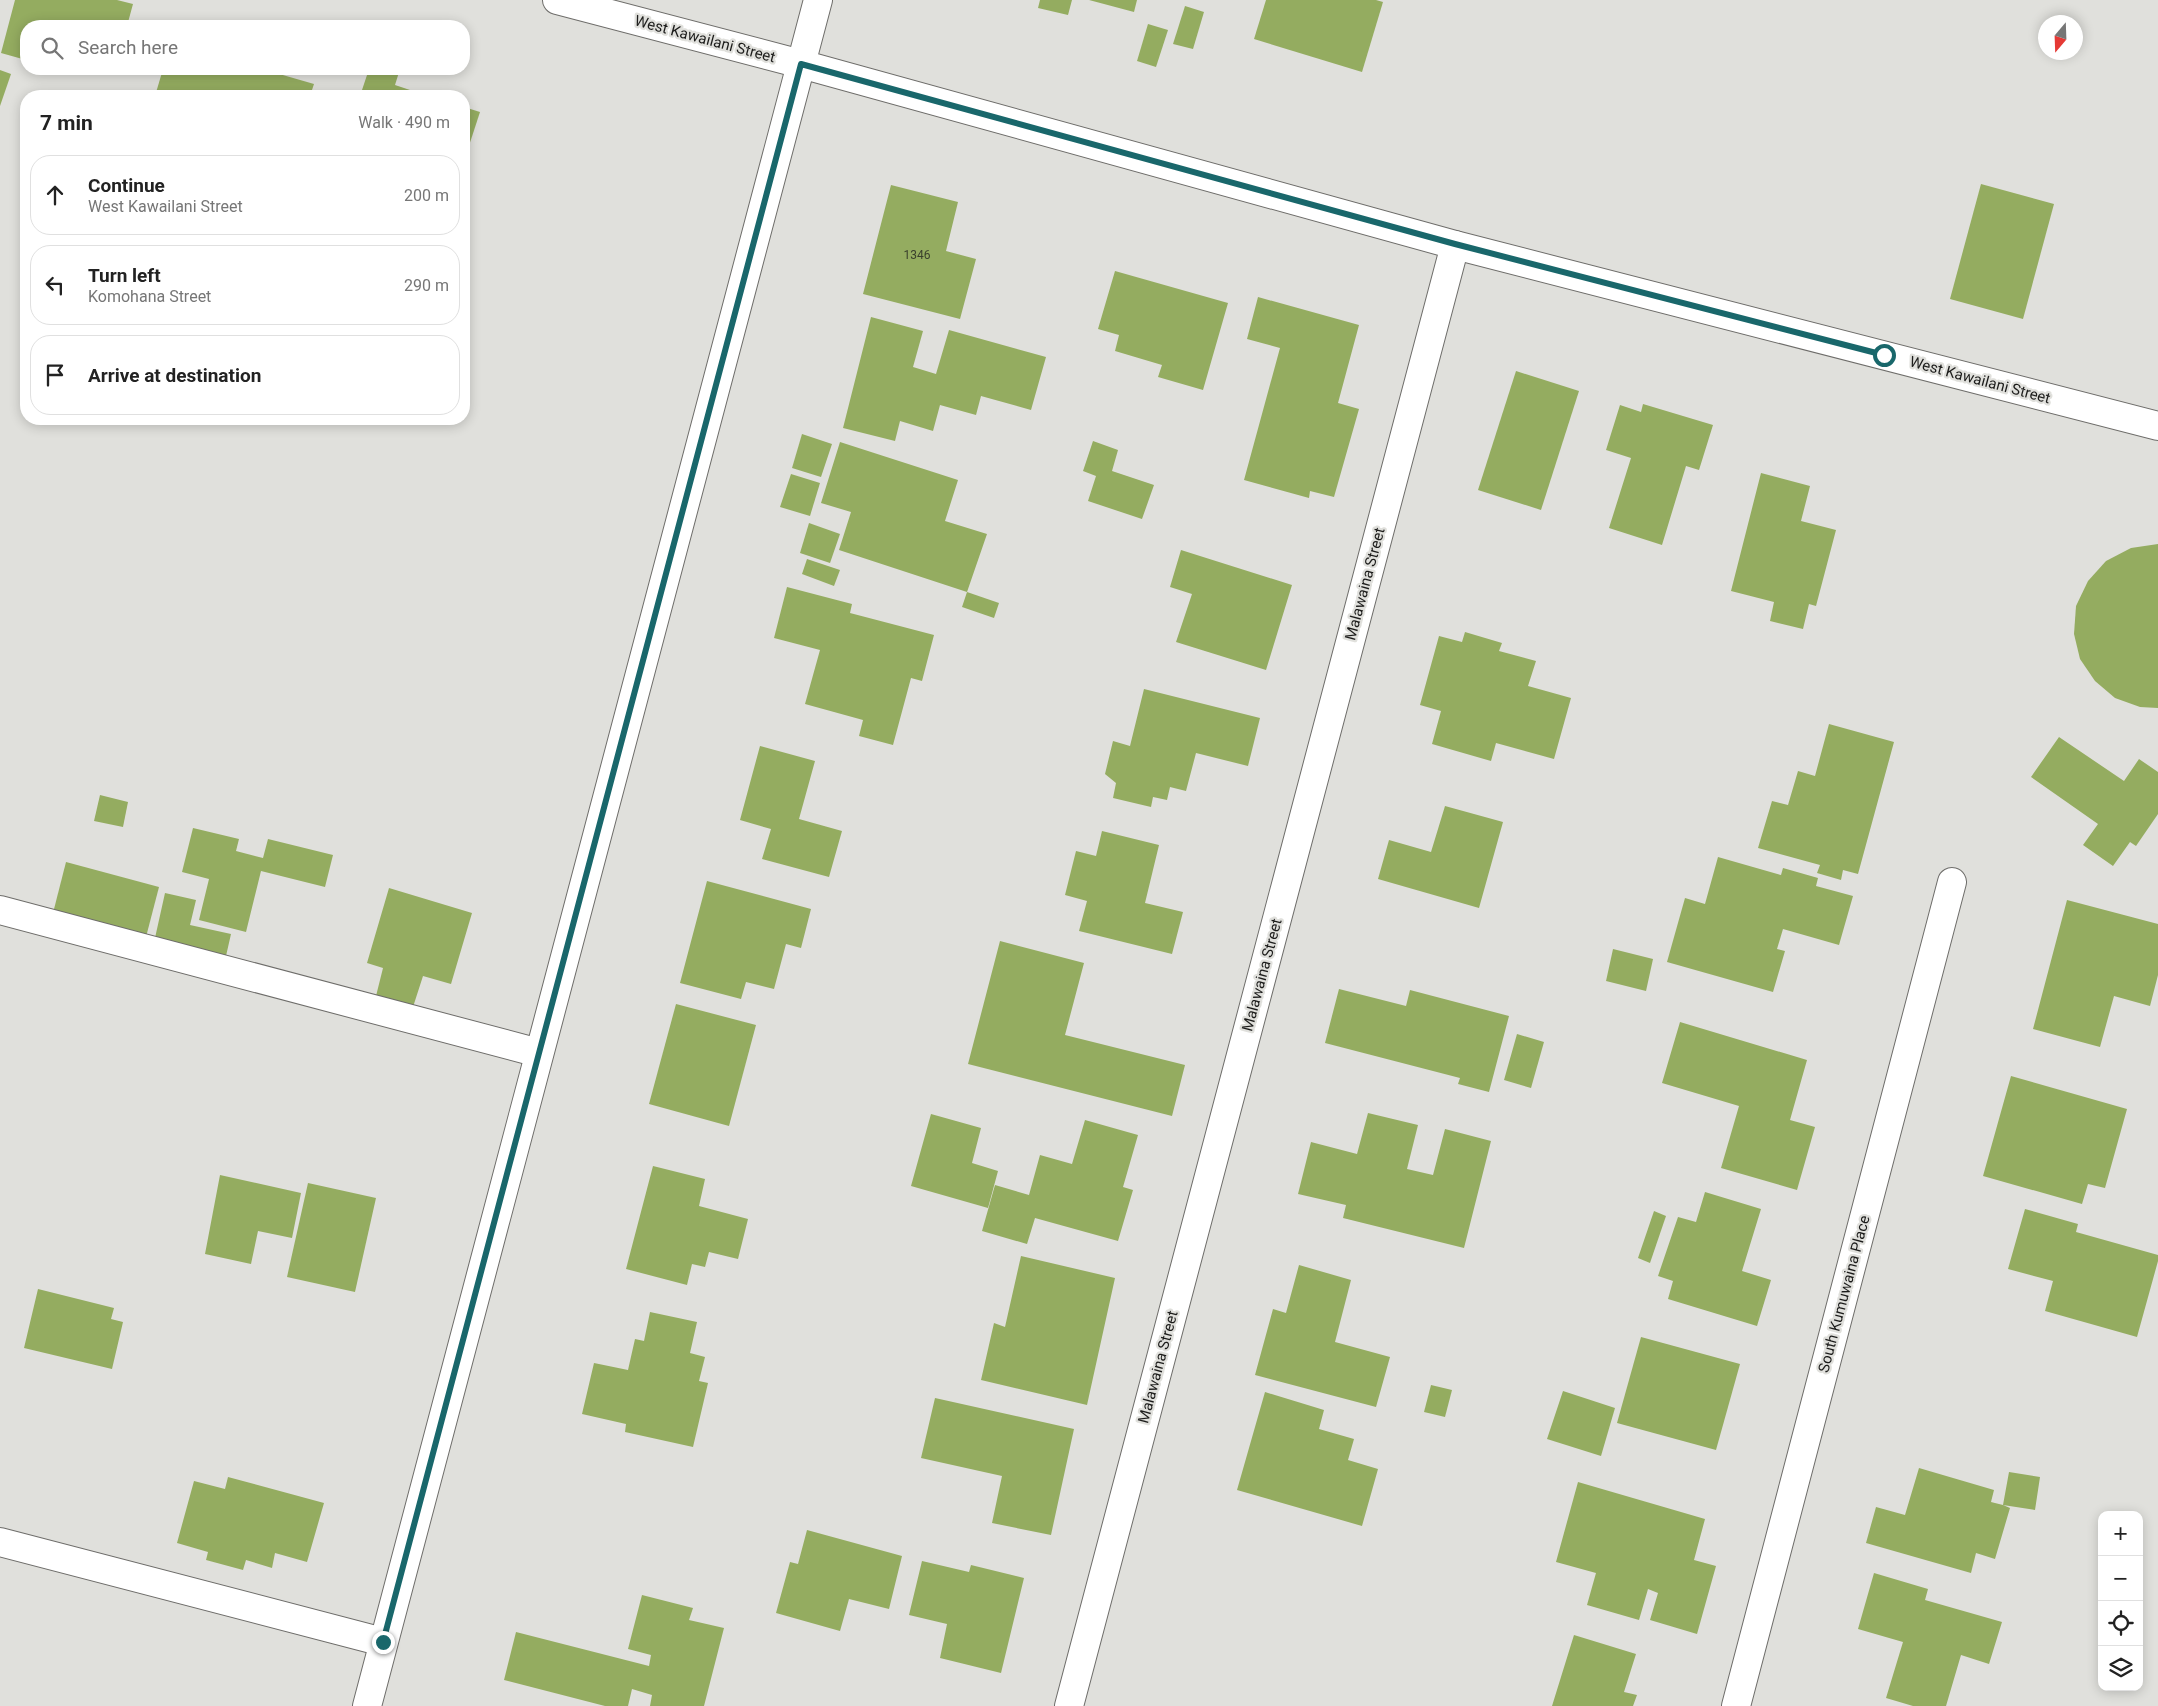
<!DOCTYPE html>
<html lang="en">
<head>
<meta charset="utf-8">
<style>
	:root { --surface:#fff; --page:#f2f2f2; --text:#222; --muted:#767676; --line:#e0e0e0 }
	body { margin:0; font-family:Roboto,sans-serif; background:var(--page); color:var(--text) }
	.controls { position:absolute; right:15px; bottom:15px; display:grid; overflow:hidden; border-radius:10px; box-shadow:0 2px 12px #0003 }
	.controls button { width:45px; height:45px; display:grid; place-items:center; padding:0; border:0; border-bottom:1px solid var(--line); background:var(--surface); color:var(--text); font:25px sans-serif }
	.compass { position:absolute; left:2038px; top:15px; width:45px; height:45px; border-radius:50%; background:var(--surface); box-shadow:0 2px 12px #0003; rotate:199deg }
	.stop { position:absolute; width:15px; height:15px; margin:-11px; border:4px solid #19676b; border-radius:50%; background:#fff }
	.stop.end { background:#19676b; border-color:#fff; box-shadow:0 1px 5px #0008 }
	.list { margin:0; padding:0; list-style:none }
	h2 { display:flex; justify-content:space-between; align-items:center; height:65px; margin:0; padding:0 20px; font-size:21px }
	h2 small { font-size:16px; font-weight:400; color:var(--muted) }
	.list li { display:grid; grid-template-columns:32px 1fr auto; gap:15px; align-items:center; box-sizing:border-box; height:80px; margin:0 10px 10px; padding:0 10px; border:1px solid var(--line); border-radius:20px }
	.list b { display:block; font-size:19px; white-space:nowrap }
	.list p { margin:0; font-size:16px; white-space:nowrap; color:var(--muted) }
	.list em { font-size:16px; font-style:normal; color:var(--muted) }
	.icon { flex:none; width:28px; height:28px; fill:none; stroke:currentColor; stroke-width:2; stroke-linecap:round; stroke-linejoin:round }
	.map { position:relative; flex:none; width:2158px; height:1706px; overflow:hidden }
	.search { position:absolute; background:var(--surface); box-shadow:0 2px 12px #0003; left:20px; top:20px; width:450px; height:55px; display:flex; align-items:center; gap:12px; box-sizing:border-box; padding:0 18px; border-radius:20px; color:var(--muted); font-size:19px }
	.panel { position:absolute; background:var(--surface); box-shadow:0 2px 12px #0003; left:20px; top:90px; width:450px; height:335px; border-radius:20px }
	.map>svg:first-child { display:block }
	.building { fill:#94ac60 }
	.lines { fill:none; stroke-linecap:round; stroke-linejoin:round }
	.minor-casing { stroke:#6e6d6a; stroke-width:30 }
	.minor { stroke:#fff; stroke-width:28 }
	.route { stroke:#19676b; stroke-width:6 }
	.labels { text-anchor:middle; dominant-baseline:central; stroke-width:4.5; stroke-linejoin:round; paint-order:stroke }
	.number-label { font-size:12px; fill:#3a402c }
	.street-label { font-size:15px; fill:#1c1c1b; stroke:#e0e0dc }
</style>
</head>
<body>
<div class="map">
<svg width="2158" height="1706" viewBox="0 0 2158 1706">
	<rect width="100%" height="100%" fill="#e0e0dc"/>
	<g class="building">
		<polygon points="15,0 117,0 133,4 127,26 26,26 26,60 1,53"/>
		<polygon points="1040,0 1072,0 1068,15 1038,8"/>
		<polygon points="1089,0 1137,0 1134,12"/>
		<polygon points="1266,0 1376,0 1383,2 1362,72 1254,39"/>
		<polygon points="1185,6 1204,12 1193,49 1173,44"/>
		<polygon points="1148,24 1168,30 1156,67 1137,61"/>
		<polygon points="163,69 262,69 314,84 310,96 155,96"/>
		<polygon points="369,69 400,69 395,85 428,96 360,96"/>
		<polygon points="0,70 11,74 0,106"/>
		<polygon points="464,107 480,112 464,161"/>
		<polygon points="1981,184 2054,204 2023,319 1950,299"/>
		<polygon points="891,185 958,202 946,251 976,259 960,319 863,294"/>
		<polygon points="1115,271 1228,303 1203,390 1158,377 1162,365 1115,351 1119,335 1098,329"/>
		<polygon points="1258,297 1359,325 1338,403 1359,409 1334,497 1310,491 1309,498 1244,480 1280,348 1247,339"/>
		<polygon points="871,317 923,331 913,367 936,374 949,330 1046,357 1031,410 981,396 976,415 940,405 933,431 900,421 895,441 843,428"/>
		<polygon points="1516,371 1579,391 1541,510 1478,490"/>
		<polygon points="1643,404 1713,425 1699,470 1686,466 1662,545 1609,528 1631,458 1606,450 1620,405 1641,412"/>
		<polygon points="802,434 832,444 821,477 792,468"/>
		<polygon points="1093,441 1118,450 1112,471 1154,485 1142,519 1088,501 1096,476 1083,471"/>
		<polygon points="840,442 958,480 945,521 987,534 967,592 839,550 851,512 821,503"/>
		<polygon points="1761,473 1810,486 1801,521 1836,530 1816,606 1809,604 1803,629 1770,621 1774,602 1731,591"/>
		<polygon points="791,474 820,483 810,516 780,507"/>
		<polygon points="809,523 840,534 830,563 800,553"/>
		<polygon points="2158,544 2158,708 2140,707 2115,698 2095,681 2080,659 2074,634 2076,606 2088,581 2106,561 2131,548"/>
		<polygon points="1181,550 1292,585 1266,670 1176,642 1192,594 1170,587"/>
		<polygon points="807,559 840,570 834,586 802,574"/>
		<polygon points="787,587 852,604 850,613 934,635 922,681 911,678 893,745 859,736 863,720 805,704 820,650 774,638"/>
		<polygon points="967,592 999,603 994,618 962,607"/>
		<polygon points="1465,632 1502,643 1499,651 1536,661 1528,686 1571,698 1554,759 1496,743 1491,761 1432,744 1441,711 1420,705 1439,636 1462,642"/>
		<polygon points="1144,689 1260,718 1248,766 1196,753 1186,791 1170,787 1167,800 1153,797 1151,807 1113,798 1116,783 1105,774 1113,741 1130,746"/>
		<polygon points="1829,724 1894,742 1858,874 1843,870 1841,880 1817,873 1820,865 1758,848 1772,801 1788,805 1798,771 1815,776"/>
		<polygon points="2059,737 2124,781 2139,759 2158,772 2158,814 2136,846 2130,842 2113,866 2083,845 2098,824 2031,777"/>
		<polygon points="760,746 815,761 799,819 842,831 829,877 762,859 771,829 740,820"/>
		<polygon points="100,795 128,802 123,827 94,821"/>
		<polygon points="1445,806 1503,822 1479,908 1378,879 1389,840 1431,852"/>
		<polygon points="193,828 239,839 236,851 263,858 268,839 333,855 325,887 261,871 246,932 199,920 209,879 182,872"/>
		<polygon points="1102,831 1159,845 1145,903 1183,912 1172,954 1079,931 1087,901 1065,895 1076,851 1096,856"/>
		<polygon points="1718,857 1781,875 1783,868 1818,878 1816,886 1853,896 1839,945 1783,929 1777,949 1785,951 1773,992 1667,962 1685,898 1705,904"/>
		<polygon points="66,862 159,887 146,937 53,913"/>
		<polygon points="707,881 811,909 801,948 786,944 774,989 746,982 741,999 680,983"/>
		<polygon points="389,888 472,913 451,984 423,976 413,1007 376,996 383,968 367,963"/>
		<polygon points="165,893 196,900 190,925 231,934 226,956 155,938"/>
		<polygon points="2067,900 2158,924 2158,975 2150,1006 2114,996 2100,1047 2033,1029"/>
		<polygon points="1000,941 1084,963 1065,1035 1185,1065 1172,1116 968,1064"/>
		<polygon points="1613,949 1653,959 1646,991 1606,981"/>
		<polygon points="1339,989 1406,1006 1410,990 1509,1016 1489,1092 1458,1084 1460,1078 1325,1043"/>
		<polygon points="676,1004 756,1025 729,1126 649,1104"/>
		<polygon points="1680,1022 1807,1060 1790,1120 1815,1127 1797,1190 1721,1168 1739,1106 1662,1083"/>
		<polygon points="1517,1034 1544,1042 1531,1088 1504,1080"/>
		<polygon points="2011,1076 2127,1109 2105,1188 2088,1184 2082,1204 1983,1176"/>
		<polygon points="1368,1113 1418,1125 1407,1169 1433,1175 1445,1129 1491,1141 1464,1248 1343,1218 1346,1205 1298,1194 1311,1142 1357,1154"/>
		<polygon points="931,1114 981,1128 972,1163 998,1171 988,1208 911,1186"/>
		<polygon points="1085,1120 1138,1135 1123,1187 1133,1190 1118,1241 1035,1218 1027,1244 982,1231 995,1185 1029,1195 1040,1155 1072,1164"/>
		<polygon points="653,1166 705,1179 699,1206 748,1219 738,1259 709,1252 705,1267 692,1264 687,1285 626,1269"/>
		<polygon points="220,1175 301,1193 292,1238 258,1231 251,1264 205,1254"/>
		<polygon points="308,1183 376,1198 355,1292 287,1277"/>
		<polygon points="1705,1192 1761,1209 1742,1271 1771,1280 1757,1326 1668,1299 1673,1281 1658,1276 1678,1217 1696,1222"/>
		<polygon points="2025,1209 2078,1224 2076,1232 2158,1255 2158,1261 2137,1337 2045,1311 2053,1281 2008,1269"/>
		<polygon points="1654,1211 1666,1216 1650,1263 1638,1258"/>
		<polygon points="1021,1256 1115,1278 1087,1405 981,1380 994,1323 1005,1327"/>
		<polygon points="1299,1265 1351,1280 1335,1342 1390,1357 1376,1407 1255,1375 1273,1309 1286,1313"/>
		<polygon points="38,1289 114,1308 111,1319 123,1322 112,1369 24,1348"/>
		<polygon points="650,1312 697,1322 690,1353 705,1357 699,1381 708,1383 693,1447 625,1432 626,1424 582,1414 594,1363 628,1370 635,1339 644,1341"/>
		<polygon points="1641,1337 1740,1364 1716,1450 1617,1423"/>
		<polygon points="1431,1385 1452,1390 1445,1417 1424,1412"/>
		<polygon points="1563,1391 1615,1408 1601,1456 1547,1439"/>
		<polygon points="1265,1392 1324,1410 1319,1429 1354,1439 1348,1460 1378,1469 1362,1526 1237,1490"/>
		<polygon points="935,1398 1074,1429 1051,1535 992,1523 1002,1476 921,1458"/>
		<polygon points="1919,1468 1994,1490 1991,1502 2003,1505 2009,1472 2040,1477 2035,1510 2003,1505 2010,1508 1995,1559 1976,1553 1971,1573 1866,1543 1876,1507 1905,1515"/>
		<polygon points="228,1477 324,1503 307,1562 275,1553 272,1568 246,1560 243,1570 206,1560 208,1552 177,1543 194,1481 225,1489"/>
		<polygon points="1578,1482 1705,1519 1694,1560 1716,1566 1697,1634 1650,1620 1658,1593 1648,1589 1639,1620 1587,1605 1596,1573 1556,1562"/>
		<polygon points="807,1530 902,1556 889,1609 849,1599 840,1631 776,1613 790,1562 798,1564"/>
		<polygon points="922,1561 969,1572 971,1565 1024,1578 1001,1673 940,1658 947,1624 909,1615"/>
		<polygon points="1874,1573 1928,1589 1925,1600 2002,1622 1989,1664 1961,1655 1946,1706 1913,1706 1886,1698 1903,1642 1858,1629"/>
		<polygon points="642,1595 693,1608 689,1620 724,1628 704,1706 650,1706 652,1695 632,1689 628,1706 605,1706 504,1680 516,1632 649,1666 651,1655 628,1649"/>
		<polygon points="1574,1635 1636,1654 1624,1692 1637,1695 1633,1706 1552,1706"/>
	</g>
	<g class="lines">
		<g class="minor-casing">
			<g id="minor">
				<polyline points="557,0 801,64 1455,245 2158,426"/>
				<polyline points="0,910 539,1053"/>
				<polyline points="0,1542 383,1642"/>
				<polyline points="367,1706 818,0"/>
				<polyline points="1069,1706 1455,245"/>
				<polyline points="1736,1706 1952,882"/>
			</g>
		</g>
		<use href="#minor" class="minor"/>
	</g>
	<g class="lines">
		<polyline class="route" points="383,1642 801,64 1455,244 1884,355"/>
	</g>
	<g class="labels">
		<g class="number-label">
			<text x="917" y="255">1346</text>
		</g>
		<g class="street-label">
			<text transform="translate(705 39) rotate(15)">West Kawailani Street</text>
			<text transform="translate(1980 380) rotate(15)">West Kawailani Street</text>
			<text transform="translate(1365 584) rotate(-75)">Malawaina Street</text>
			<text transform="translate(1262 975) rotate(-75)">Malawaina Street</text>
			<text transform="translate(1844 1294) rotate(-75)">South Kumuwaina Place</text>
			<text transform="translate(1158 1367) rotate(-75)">Malawaina Street</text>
		</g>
	</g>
</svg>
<div class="controls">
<button>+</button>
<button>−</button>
<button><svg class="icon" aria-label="locate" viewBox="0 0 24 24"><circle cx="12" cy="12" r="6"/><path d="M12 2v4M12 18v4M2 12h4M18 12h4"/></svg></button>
<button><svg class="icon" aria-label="layers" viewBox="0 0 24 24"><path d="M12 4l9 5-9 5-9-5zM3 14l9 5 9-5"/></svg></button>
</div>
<svg class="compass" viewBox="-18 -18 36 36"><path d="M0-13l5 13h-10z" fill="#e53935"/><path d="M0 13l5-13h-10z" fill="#767676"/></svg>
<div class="stop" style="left:1884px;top:355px"></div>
<div class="stop end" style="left:383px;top:1642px"></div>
<div class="search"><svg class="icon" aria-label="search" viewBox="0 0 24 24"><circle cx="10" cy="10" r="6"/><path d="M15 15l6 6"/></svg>Search here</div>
<section class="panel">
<h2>7 min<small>Walk · 490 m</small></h2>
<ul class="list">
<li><svg class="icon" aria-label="ahead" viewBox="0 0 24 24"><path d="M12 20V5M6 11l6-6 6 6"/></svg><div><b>Continue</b><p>West Kawailani Street</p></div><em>200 m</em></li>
<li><svg class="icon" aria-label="left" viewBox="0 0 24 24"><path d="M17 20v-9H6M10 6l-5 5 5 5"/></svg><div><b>Turn left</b><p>Komohana Street</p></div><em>290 m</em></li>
<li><svg class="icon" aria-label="arrive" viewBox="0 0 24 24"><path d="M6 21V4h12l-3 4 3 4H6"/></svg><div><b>Arrive at destination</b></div></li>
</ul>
</section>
</div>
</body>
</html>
